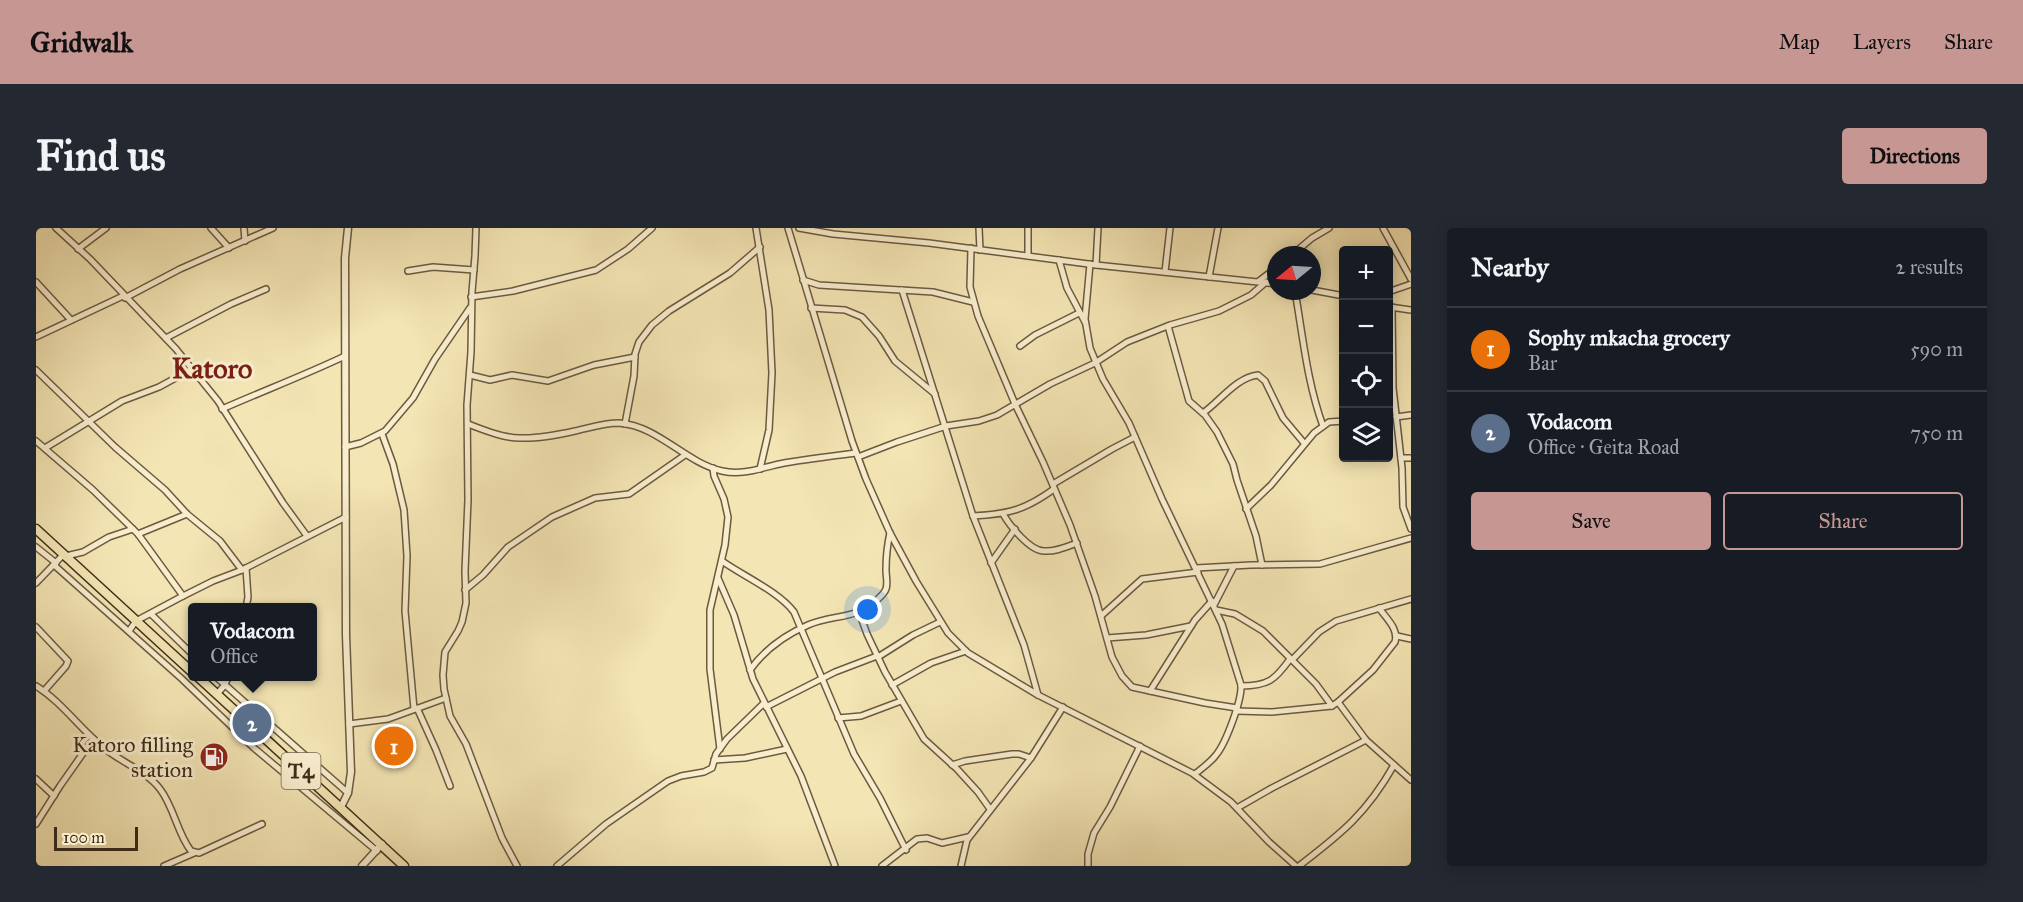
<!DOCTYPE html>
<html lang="en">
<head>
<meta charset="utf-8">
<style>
	:root { --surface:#171b24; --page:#242831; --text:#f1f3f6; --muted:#9ea1a6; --line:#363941; --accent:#c59692 }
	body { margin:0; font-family:"IM FELL Great Primer",serif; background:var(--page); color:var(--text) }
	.controls { position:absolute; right:18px; top:18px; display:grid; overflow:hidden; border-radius:6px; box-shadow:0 3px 15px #0003 }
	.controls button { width:54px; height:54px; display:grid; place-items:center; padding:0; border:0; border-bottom:2px solid var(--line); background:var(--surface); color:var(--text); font:30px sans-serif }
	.compass { position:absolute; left:1231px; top:18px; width:54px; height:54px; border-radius:50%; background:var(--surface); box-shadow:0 3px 15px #0003; rotate:252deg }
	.scale { position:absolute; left:18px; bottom:15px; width:84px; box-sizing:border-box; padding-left:6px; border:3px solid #3e2c19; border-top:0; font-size:16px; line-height:21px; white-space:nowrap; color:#3e2c19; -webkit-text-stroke:4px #f8eece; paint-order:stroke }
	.you { position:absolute; left:832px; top:382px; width:21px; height:21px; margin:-15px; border:4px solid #fff; border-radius:50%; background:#1a73e8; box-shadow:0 0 0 9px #1a73e833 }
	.badge { display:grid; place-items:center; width:39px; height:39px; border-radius:50%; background:var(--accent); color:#fff; font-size:20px; font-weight:700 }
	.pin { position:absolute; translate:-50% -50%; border:3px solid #fff; box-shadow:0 2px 6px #0006 }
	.popup { position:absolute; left:152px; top:375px; width:129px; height:78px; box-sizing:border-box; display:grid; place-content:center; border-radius:6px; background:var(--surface); filter:drop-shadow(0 2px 4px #0005); font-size:20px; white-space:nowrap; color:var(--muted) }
	.popup b { font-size:22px; color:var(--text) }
	.popup::after { content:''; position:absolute; left:50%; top:100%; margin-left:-12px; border:12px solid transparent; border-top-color:var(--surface) }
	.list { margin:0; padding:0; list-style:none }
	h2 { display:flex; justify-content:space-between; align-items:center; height:78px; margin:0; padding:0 24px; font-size:26px }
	h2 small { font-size:20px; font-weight:400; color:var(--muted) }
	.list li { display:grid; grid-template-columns:39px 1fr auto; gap:18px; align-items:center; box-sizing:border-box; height:84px; padding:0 24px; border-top:2px solid var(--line) }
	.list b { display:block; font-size:22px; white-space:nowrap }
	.list p { margin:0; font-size:20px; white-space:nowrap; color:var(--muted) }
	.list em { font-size:20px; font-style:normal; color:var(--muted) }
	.actions { display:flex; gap:12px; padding:18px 24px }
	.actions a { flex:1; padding:14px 0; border:2px solid var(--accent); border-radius:6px; text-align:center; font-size:21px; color:var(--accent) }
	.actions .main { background:var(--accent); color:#111 }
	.icon { flex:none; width:33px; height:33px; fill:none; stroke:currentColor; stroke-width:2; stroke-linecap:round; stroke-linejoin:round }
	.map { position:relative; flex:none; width:1375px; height:638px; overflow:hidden; border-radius:6px }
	header { display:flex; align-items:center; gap:36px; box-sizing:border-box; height:84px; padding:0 30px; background:var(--accent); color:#111 }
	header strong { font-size:28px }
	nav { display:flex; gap:33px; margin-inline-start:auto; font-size:21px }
	.intro { display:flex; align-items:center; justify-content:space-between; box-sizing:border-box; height:144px; padding:0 36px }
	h1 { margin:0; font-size:42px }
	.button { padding:15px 27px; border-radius:6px; background:var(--accent); color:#111; font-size:21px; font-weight:700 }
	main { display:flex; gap:36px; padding:0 36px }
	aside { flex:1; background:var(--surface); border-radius:6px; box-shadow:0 3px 15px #0003 }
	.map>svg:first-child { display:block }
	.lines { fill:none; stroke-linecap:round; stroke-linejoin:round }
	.minor-casing { stroke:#6c5a40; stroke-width:8 }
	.tertiary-casing { stroke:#6c5a40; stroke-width:9 }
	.trunk-casing { stroke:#3e2c19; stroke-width:11 }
	.minor { stroke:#f8eece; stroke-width:5 }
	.tertiary { stroke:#f8eece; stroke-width:6 }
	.trunk { stroke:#f4e5b4; stroke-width:8 }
	.labels { text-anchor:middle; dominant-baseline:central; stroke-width:6; stroke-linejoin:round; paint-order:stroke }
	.shield { fill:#f8eece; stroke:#76664f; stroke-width:1.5 }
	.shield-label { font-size:21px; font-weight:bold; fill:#3e2c19 }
	.poi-label { font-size:22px; fill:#3e2c19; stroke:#f8eece; text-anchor:end }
	.district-label { font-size:28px; font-weight:bold; fill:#7a1f14; stroke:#f8eece }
</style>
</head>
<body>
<header>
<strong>Gridwalk</strong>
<nav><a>Map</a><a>Layers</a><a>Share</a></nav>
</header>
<div class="intro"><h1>Find us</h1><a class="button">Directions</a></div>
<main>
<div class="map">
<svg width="1375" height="638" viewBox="0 0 1375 638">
	<rect width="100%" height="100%" fill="#f4e5b4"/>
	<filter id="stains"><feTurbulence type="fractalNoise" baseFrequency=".00333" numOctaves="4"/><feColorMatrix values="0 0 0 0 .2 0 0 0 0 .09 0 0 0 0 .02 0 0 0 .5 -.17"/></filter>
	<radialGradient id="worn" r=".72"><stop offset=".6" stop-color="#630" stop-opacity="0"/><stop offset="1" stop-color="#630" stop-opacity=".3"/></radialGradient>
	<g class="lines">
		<g class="minor-casing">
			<g id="minor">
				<polyline points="20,0 54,31 140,121 182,173 247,275 271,308"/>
				<polyline points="175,0 193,20"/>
				<polyline points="208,0 209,13"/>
				<polyline points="440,0 439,28 436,64 435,124 431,177 432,272 429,343 430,375 426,394 422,403 409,424 407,447 408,461 414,488 430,516 466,610 481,638"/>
				<polyline points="720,0 733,82 736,145 733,202 724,241"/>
				<polyline points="752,0 816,213 830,251 854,305 880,353 912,405 932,425 1002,467 1156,545 1195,574 1233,614 1260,638"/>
				<polyline points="763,0 797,6 893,15 1060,37 1240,56"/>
				<polyline points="943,0 944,22"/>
				<polyline points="992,0 992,28"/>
				<polyline points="1347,0 1375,51"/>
				<polyline points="935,20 934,59 942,88 979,176 1007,234 1034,297 1059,368 1076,429 1086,448 1096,459 1169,475 1201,480"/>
				<polyline points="42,21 70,0"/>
				<polyline points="1256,27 1276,10 1293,0"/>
				<polyline points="1023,32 1031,60 1049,94"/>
				<path d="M1054 36 1049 91 1054 120 1067 151 1093 195 1126 271 1186 396 1205 457C1206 472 1190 515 1180 527 1174 535 1166 540 1159 546"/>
				<polyline points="1060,37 1062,0"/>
				<polyline points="372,43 397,39 438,42"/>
				<polyline points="1129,44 1134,0"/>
				<polyline points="1173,49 1182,0"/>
				<polyline points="767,52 783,57 897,64 937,74"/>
				<polyline points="1223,53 1240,40"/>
				<polyline points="0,54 35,92"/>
				<polyline points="866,62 937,288 988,417 1002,467"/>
				<polyline points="1276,62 1308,68"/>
				<path d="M1259 63C1267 109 1271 154 1287 198"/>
				<polyline points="1352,64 1375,56"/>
				<polyline points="435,69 477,63 560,42 592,21 616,0"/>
				<polyline points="89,70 144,41 237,0"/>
				<polyline points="1354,79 1375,82"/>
				<polyline points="1356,79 1357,160 1366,240 1367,279 1375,301"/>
				<polyline points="775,80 809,82 826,89 843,108 859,133 899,166"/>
				<polyline points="1132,98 1153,173 1169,187 1181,204 1197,236 1201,252 1220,308 1226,337"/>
				<polyline points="0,109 87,68"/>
				<polyline points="130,110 195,76 230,61"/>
				<polyline points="984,118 999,107 1043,85"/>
				<polyline points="0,142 79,219 129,262 151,286 184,313 206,342"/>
				<polyline points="434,147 454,152 476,147 512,153 558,137 599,129"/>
				<path d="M186 181C227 163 269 147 309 128"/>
				<path d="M1167 185C1184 173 1201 149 1222 147L1229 153 1247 190 1268 215"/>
				<polyline points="1360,189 1375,187"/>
				<path d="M432 196C448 202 467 210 484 210 502 211 521 207 539 203 553 200 568 195 583 195 623 198 648 234 686 243 708 248 727 239 748 235 772 231 796 228 820 225"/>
				<polyline points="589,196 598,148 599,126 603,114 616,97 633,83 694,45 724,19"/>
				<polyline points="346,206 357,236 368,282 371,328 369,383 378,481"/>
				<polyline points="0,213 57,262 102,306 147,368"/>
				<polyline points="309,219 325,215 349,203 377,170 399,131 434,80"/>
				<polyline points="9,220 86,173 123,159 156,141"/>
				<polyline points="822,229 861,214 910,198 943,193 961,187 1014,156 1059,135 1091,114 1134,97 1183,83 1215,67 1230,54"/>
				<polyline points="1365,230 1375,230"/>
				<polyline points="677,240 678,248 688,271 692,289 689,317 674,382 674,441 684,521"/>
				<polyline points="1017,256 1076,221 1099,209"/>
				<polyline points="1210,281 1235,257 1278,205 1293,194 1308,193"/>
				<path d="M967 286C974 298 994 323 1008 323 1019 324 1030 319 1041 315"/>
				<path d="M937 288C973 286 989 282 1018 261"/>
				<polyline points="102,306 151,286"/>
				<polyline points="0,319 20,335"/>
				<polyline points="30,328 47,324 73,309 97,301"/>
				<path d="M686 333C707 348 742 363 758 384L818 526 844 570 870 622"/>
				<polyline points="955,335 979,301"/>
				<polyline points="18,337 146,451 218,520 341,623"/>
				<polyline points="210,340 212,369 210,380"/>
				<polyline points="1160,340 1215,337 1284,336 1375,310"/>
				<polyline points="682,350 698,387 717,451 765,548 799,638"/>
				<polyline points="0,355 27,327"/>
				<polyline points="429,362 447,347 472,319 516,289 559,270 593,266 649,227"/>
				<polyline points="1178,377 1198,338"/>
				<polyline points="1180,382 1199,386 1227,403 1280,456 1296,478"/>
				<polyline points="823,384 831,406 849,444 888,511 921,541 942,564 954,581"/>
				<polyline points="115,386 156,426"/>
				<polyline points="1065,388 1106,351 1162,344"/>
				<polyline points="0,399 32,433 30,438 8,463"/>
				<polyline points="93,403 100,393 145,369 177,353 206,342 310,289"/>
				<polyline points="1361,408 1375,411"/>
				<polyline points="1071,410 1110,407 1155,398"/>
				<polyline points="842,429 877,407 904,394"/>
				<polyline points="1256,432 1283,404 1300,393 1375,371"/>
				<path d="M714 442C729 421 749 407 772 397 797 386 820 392 841 372 845 368 848 366 850 361 852 355 850 348 850 342 850 330 851 318 854 305"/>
				<polyline points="179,448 312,565"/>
				<polyline points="856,457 895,435 930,423"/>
				<path d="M0 458C26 474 44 501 68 520 85 534 110 543 124 561 138 579 141 605 155 623L163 625 226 596"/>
				<path d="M1205 458C1232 458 1239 452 1254 431"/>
				<polyline points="1114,463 1159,392 1176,373"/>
				<polyline points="181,466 188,458 193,448"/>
				<polyline points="1302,474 1330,512 1375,552"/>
				<polyline points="730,479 799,444 841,428"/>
				<polyline points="381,480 400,522 414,558"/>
				<path d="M1200 483 1236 484 1296 478 1302 474 1337 442 1359 414C1363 401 1350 390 1343 380"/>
				<polyline points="802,490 825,488 865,473"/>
				<polyline points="313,496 352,491 410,470"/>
				<polyline points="678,532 709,530 751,521"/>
				<polyline points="916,537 929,533 976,526 983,526 995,530"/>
				<polyline points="0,551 18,568"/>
				<polyline points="1201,580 1236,560 1330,512"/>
				<polyline points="0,596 24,558 57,511"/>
				<polyline points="128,638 158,625"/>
				<polyline points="521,638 570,596 632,553 645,548 668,544 676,540 680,526 691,511 728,475"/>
				<polyline points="846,638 881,611 891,610 906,615 932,609"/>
				<polyline points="925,638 931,612 995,530 1027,479"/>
				<polyline points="1052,638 1052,626 1058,605 1074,579 1104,518"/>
				<path d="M1263 638C1306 605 1331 585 1358 537"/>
			</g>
		</g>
		<g class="tertiary-casing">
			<g id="tertiary">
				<polyline points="305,579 312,565 315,544 310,407 309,30 312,0"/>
				<polyline points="326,638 346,616"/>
			</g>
		</g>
		<g class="trunk-casing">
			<g id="trunk">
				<polyline points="0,301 156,444"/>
				<polyline points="161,448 368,638"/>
			</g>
		</g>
		<use href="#minor" class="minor"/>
		<use href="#tertiary" class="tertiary"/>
		<use href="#trunk" class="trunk"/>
	</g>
	<defs>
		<g id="fuel-disc" transform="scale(1.5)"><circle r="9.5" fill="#8f2418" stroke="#f8eece"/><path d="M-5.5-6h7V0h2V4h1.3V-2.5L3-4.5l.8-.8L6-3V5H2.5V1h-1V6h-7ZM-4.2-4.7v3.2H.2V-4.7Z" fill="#fff"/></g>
	</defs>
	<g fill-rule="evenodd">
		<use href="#fuel-disc" x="178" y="529"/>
	</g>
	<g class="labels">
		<rect class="shield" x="245.5" y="525" width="39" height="36" rx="4.5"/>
		<g class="shield-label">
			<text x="265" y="543">T4</text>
		</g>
		<g class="poi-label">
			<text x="157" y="516">Katoro filling<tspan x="157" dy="25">station</tspan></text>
		</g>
		<g class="district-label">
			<text x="176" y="140">Katoro</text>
		</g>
	</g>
	<rect width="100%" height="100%" filter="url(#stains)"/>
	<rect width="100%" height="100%" fill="url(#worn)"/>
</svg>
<div class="controls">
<button>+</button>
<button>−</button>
<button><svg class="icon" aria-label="locate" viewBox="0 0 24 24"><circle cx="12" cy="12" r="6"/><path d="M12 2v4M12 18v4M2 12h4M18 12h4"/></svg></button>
<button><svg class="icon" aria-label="layers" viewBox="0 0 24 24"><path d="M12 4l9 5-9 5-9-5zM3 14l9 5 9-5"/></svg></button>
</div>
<svg class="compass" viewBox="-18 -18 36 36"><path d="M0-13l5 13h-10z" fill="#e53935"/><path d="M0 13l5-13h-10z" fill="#9ea1a6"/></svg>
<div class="scale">100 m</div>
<div class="you"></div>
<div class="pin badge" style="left:358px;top:518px;background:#e8710a">1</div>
<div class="pin badge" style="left:216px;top:495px;background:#5c6f8a">2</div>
<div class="popup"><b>Vodacom</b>Office</div>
</div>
<aside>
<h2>Nearby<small>2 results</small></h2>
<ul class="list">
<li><span class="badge" style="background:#e8710a">1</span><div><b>Sophy mkacha grocery</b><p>Bar</p></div><em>590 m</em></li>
<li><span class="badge" style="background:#5c6f8a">2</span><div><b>Vodacom</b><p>Office · Geita Road</p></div><em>750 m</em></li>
</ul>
<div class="actions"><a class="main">Save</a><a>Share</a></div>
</aside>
</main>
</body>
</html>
